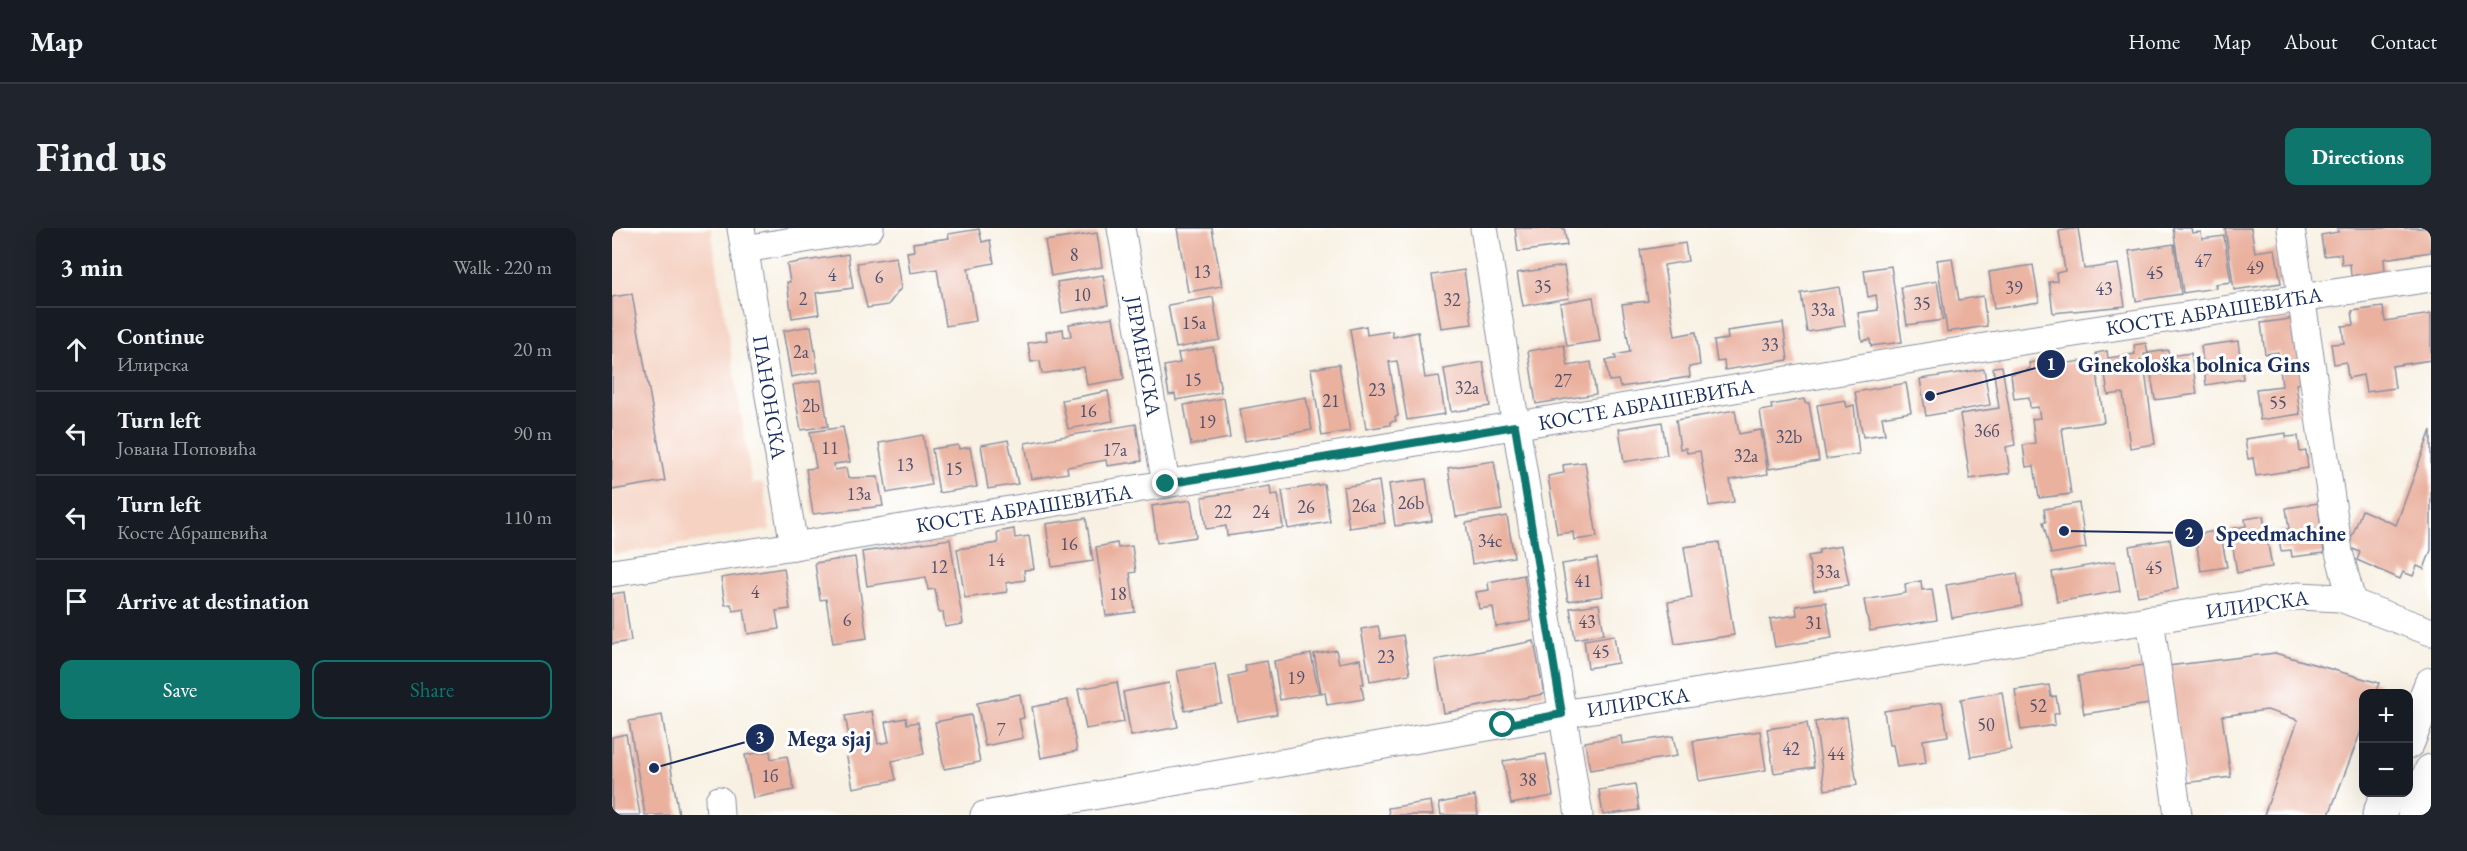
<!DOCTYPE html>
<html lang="en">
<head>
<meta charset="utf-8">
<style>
	:root { --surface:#171b24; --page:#20242c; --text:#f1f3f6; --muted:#9ea1a6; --line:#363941; --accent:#0f766e }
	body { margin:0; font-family:"EB Garamond",serif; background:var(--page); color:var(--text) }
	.controls { position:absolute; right:18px; bottom:18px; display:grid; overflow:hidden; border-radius:12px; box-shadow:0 6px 24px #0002 }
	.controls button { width:54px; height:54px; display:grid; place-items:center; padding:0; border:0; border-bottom:2px solid var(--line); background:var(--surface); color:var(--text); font:30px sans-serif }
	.stop { position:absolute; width:18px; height:18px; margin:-14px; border:4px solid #0f766e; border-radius:50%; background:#fff }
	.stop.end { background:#0f766e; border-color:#fff; box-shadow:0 2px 6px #0008 }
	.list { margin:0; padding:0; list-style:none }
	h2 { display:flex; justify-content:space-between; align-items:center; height:78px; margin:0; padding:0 24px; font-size:26px }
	h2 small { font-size:20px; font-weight:400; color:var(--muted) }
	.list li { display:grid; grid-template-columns:39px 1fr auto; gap:18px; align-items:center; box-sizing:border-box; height:84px; padding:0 24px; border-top:2px solid var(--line) }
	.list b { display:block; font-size:22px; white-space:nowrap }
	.list p { margin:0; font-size:20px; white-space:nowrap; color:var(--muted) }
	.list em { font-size:20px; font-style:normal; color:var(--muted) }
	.actions { display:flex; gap:12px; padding:18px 24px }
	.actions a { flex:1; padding:14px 0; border:2px solid var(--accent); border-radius:12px; text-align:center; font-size:21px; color:var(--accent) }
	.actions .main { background:var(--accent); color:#fff }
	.icon { flex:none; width:33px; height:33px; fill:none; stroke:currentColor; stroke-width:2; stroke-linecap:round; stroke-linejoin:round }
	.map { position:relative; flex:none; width:1819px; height:587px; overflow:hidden; border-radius:12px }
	header { display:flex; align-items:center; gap:36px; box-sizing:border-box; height:84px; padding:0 30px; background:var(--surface); border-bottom:2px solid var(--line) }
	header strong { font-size:28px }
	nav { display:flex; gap:33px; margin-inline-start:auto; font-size:21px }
	.intro { display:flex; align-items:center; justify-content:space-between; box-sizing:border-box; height:144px; padding:0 36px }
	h1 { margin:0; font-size:42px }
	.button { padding:15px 27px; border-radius:12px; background:var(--accent); color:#fff; font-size:21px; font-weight:700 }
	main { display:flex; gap:36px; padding:0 36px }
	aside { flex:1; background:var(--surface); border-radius:12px; box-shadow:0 6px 24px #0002 }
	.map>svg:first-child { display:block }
	.built { fill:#f5d2c2 }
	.building { fill:#eab19f }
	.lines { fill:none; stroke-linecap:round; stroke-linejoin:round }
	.minor-casing { stroke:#8a90a0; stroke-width:29 }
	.major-casing { stroke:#8a90a0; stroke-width:35 }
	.minor { stroke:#fff; stroke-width:27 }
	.major { stroke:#fff; stroke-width:33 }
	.route { stroke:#0f766e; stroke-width:8 }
	.labels { text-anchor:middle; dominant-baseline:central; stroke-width:6; stroke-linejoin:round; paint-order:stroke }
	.number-label { font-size:18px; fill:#4f506e }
	.street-label { font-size:21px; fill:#1b2f5e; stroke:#fff }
	.leader { fill:none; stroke:#1b2f5e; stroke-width:2 }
	.callout-dot { fill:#1b2f5e; stroke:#fff; stroke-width:2 }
	.mark-label { font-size:18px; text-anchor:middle; font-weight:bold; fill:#fff }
	.callout-label { font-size:22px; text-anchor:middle; font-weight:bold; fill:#1b2f5e; stroke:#fff; stroke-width:6; stroke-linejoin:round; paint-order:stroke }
</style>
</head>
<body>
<header>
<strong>Map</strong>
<nav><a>Home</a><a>Map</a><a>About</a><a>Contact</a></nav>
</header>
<div class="intro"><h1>Find us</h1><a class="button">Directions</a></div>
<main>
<aside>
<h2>3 min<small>Walk · 220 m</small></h2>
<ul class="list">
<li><svg class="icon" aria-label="ahead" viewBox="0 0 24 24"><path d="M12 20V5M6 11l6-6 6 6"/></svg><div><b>Continue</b><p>Илирска</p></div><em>20 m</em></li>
<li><svg class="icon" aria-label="left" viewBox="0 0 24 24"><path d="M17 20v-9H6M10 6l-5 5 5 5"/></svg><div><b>Turn left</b><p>Јована Поповића</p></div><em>90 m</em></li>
<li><svg class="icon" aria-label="left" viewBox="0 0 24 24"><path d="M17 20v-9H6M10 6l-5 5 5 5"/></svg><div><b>Turn left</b><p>Косте Абрашевића</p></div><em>110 m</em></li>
<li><svg class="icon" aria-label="arrive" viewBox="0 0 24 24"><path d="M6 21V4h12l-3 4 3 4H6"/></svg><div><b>Arrive at destination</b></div></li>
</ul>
<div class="actions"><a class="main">Save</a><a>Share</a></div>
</aside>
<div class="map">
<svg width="1819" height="587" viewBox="0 0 1819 587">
	<rect width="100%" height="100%" fill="#fff"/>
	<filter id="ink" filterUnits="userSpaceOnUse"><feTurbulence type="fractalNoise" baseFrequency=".0167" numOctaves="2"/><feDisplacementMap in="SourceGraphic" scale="12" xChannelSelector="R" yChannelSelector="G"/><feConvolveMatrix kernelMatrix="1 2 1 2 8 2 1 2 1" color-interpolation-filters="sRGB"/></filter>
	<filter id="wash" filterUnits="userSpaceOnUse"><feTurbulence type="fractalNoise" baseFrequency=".008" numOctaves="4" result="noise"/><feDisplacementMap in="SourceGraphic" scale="24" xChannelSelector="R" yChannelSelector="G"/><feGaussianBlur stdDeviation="1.35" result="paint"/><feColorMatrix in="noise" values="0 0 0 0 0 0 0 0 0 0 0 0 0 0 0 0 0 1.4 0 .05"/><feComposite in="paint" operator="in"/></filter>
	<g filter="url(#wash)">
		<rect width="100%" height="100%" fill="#f8f1e3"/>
		<polygon class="built" points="0,0 99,0 140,256 151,255 158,302 0,327"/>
		<g id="blocks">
			<g class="building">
				<polygon points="565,0 600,0 610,58 576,64"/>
				<polygon points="903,0 952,0 955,17 906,24"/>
				<polygon points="1466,0 1472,41 1506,36 1513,78 1441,85 1437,54 1445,53 1444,45 1453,43 1447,3"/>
				<polygon points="1561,0 1579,0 1580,5 1589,4 1590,11 1612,8 1619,54 1603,56 1604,60 1571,65"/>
				<polygon points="1613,0 1639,0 1643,24 1663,21 1669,55 1622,62"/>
				<polygon points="1725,0 1819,0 1819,24 1772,31 1773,43 1739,48 1738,36 1730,37 1729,26 1712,28 1709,7 1726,4"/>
				<polygon points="367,1 370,14 378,12 382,35 356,40 364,93 334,98 325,41 298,45 295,24 302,23 301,15 337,10 336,6"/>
				<polygon points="485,5 490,39 439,48 433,13"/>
				<polygon points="1073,15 1076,33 1052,37 1063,108 1084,104 1088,137 1077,139 1078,149 1008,159 1006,152 997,153 994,132 1004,131 1003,127 1018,124 1010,76 1036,73 1028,22"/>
				<polygon points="1562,16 1569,66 1524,73 1517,23"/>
				<polygon points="236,26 241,60 204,65 207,86 180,90 175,54 178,54 175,36"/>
				<polygon points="284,29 289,60 276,77 255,80 245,35"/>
				<polygon points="1340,30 1347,72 1371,68 1375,98 1335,104 1325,32"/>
				<polygon points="1421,37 1427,74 1382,81 1377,44"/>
				<polygon points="952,38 957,70 911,78 905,45"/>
				<polygon points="1279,38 1290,114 1259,118 1258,111 1250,113 1246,85 1266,82 1264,67 1256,69 1252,42"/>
				<polygon points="852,42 860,96 829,100 820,47"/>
				<polygon points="491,47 496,77 450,85 445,54"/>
				<polygon points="1325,53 1331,92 1295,97 1289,59"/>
				<polygon points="1227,59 1233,98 1195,104 1189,65"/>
				<polygon points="20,66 53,253 0,262 0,69"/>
				<polygon points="601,69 608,112 564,120 556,77"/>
				<polygon points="981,69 988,113 955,118 948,75"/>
				<polygon points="1771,79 1773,93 1819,86 1819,132 1780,138 1783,160 1754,164 1751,147 1736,150 1734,134 1722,136 1719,116 1732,115 1730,98 1742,97 1740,83"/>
				<polygon points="501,89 512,151 475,157 472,139 430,146 428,133 419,134 416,115 435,112 434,104 451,101 452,109 459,108 457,96"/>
				<polygon points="1684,90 1693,154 1684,156 1688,186 1648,192 1644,161 1670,158 1666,124 1653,126 1649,95"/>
				<polygon points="1171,95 1176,132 1113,142 1112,133 1105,134 1102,113 1116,111 1115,103"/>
				<polygon points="199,98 206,144 179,149 171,103"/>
				<polygon points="754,98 755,107 780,103 781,109 806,104 813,150 827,148 833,186 795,192 785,133 777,134 786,188 783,189 784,193 778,194 778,197 754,201 738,101"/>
				<polygon points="1626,113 1631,151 1594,157 1589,118"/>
				<polygon points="1534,115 1536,126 1532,126 1533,132 1528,132 1530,144 1533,144 1543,216 1518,220 1511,165 1496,167 1493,146 1487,146 1484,125 1495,123 1496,130 1523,126 1522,117"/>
				<polygon points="952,117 956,138 979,134 984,166 924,176 916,123"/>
				<polygon points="601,119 609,164 564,172 563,166 557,167 552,138 568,135 566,125"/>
				<polygon points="1556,122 1557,128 1579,125 1585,166 1543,172 1536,125"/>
				<polygon points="1483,131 1492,194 1450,200 1459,266 1427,270 1422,238 1414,239 1411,217 1423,215 1420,191 1428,190 1426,179 1418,180 1417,169 1402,171 1399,146 1418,141 1417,135 1430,133 1430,139"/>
				<polygon points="871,134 878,178 839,184 832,141"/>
				<polygon points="727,136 738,203 710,208 699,141"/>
				<polygon points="1390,138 1403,217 1394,219 1398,245 1358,251 1348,186 1387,180 1381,139"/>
				<polygon points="1372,141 1378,177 1314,188 1308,151"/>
				<polygon points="209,152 216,198 189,202 181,157"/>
				<polygon points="1294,155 1299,184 1270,189 1273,206 1251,209 1243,164"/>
				<polygon points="496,163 501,193 456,201 450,172"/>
				<polygon points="694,169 700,202 633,213 628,181"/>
				<polygon points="612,170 618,210 579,217 572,177"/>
				<polygon points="1192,171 1193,175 1197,175 1207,233 1157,241 1148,183 1160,181 1159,177"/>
				<polygon points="1233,172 1235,179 1242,177 1247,226 1214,231 1205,177"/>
				<polygon points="1123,182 1127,206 1149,202 1156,246 1118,252 1122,274 1097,278 1088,223 1075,225 1074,220 1068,221 1064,192"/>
				<polygon points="1050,194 1055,227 1012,234 1007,201"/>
				<polygon points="524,196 530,233 495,238 494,232 455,239 456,245 419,251 413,215"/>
				<polygon points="231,199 238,234 222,236 223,242 234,240 236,250 266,249 271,278 201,286 194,241 204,240 198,204"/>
				<polygon points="1819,202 1819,322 1812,341 1805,338 1801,348 1791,344 1788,351 1745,332 1748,324 1736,319 1750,282 1784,297"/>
				<polygon points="1674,205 1674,209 1686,208 1688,224 1694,223 1696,240 1644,248 1641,230 1636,231 1633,211"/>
				<polygon points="311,207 319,257 275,265 267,215"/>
				<polygon points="396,212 406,256 376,261 369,217"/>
				<polygon points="346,217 347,221 358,219 365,259 327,265 320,221"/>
				<polygon points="882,233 890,282 844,289 836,240"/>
				<polygon points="973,234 985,309 962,312 961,304 945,306 936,248 952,245 951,237"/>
				<polygon points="814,251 820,293 783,298 777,256"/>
				<polygon points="767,253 773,295 737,300 731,259"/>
				<polygon points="712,256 718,294 676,301 670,263"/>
				<polygon points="658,258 659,267 666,266 671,300 615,308 614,298 594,301 590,269"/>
				<polygon points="579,272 584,309 545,315 540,278"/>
				<polygon points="1467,275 1474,320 1439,326 1431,294 1434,294 1432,281"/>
				<polygon points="1706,275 1712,325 1680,329 1679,322 1669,323 1666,303 1677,301 1674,280"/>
				<polygon points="895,288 902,329 860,336 854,295"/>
				<polygon points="1651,288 1660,339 1625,345 1618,301 1634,298 1633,291"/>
				<polygon points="474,290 481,333 440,339 434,296"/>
				<polygon points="402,301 403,310 417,308 422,341 412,342 413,352 394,355 395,364 353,370 345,321 386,315 385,304"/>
				<polygon points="1608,302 1615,339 1589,343 1583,307"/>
				<polygon points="338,311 351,396 333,399 331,384 327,385 323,361 316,362 314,349 255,358 250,324"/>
				<polygon points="1558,311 1566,361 1526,368 1517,318"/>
				<polygon points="1107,314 1122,407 1063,416 1056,374 1080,370 1072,319"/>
				<polygon points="505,315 506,320 520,318 524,344 518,345 523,384 494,388 484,319"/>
				<polygon points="1229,318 1237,357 1202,363 1196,328 1207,326 1207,322"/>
				<polygon points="243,329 255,410 221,415 214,371 208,372 203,335"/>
				<polygon points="985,330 991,368 956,373 950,336"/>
				<polygon points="1503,333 1508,363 1445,374 1440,344"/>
				<polygon points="172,340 178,381 164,383 167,401 136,406 132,381 121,383 119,376 113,377 109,350"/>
				<polygon points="1405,345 1410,378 1340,390 1334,357"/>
				<polygon points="912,347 919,393 884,399 881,379 867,381 864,364 877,362 876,354"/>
				<polygon points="1309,353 1310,362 1320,361 1325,392 1258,403 1252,372 1294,365 1293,356"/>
				<polygon points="12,364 19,413 0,416 0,366"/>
				<polygon points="1214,374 1220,410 1163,419 1158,391 1185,387 1184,378"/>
				<polygon points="987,376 992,406 963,411 958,380"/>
				<polygon points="766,398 769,411 791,407 798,446 758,453 749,401"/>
				<polygon points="1002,407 1006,435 976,440 972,412"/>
				<polygon points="922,413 932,466 832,485 823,432"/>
				<polygon points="724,422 727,435 748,431 752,456 749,456 752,471 715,477 713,464 709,465 702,426"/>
				<polygon points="1663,425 1767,455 1763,466 1752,466 1752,495 1717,587 1652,587 1686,492 1655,482 1610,488 1619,549 1573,555 1556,438"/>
				<polygon points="699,426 707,465 668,472 662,433"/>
				<polygon points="655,433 665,486 625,493 617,448 634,444 633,437"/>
				<polygon points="603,436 610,476 573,483 565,443"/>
				<polygon points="1531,437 1537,476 1472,486 1466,448"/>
				<polygon points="505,454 512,494 474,501 466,461"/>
				<polygon points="557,455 566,499 519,508 511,464"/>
				<polygon points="1437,457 1439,469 1444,468 1447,485 1442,486 1443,497 1409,502 1403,462"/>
				<polygon points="1390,464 1399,522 1359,529 1349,471"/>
				<polygon points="408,466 412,490 407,491 411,510 373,518 365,475"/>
				<polygon points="456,472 465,523 429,530 420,479"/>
				<polygon points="1330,474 1336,508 1311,512 1314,535 1285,539 1281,517 1277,517 1272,483"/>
				<polygon points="260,483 266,516 277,514 273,494 294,490 295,496 306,494 312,526 280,533 284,552 241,560 234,525 240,524 233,488"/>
				<polygon points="50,487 67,587 33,587 17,493"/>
				<polygon points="359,487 368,534 332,541 323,494"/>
				<polygon points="1235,489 1245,557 1213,562 1203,494"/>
				<polygon points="1195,495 1202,539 1162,545 1155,501"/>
				<polygon points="1148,503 1154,542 1087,553 1081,513"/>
				<polygon points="14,506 28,587 0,587 0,509"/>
				<polygon points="1009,508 1010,516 1061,508 1065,528 978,542 973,514"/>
				<polygon points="158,523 159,531 175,528 182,562 141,570 133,527"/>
				<polygon points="934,526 941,568 899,576 891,533"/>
				<polygon points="1023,556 1027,582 991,587 987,562"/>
				<polygon points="863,568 866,587 829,587 827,575"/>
				<polygon points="819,573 821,587 777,587 776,580"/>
			</g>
		</g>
	</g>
	<g filter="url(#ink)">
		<use href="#blocks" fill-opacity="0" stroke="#8a90a0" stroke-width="1.5"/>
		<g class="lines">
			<g class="minor-casing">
				<g id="minor">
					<polyline points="129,0 182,318"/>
					<polyline points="509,0 554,256"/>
					<polyline points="872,0 967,587"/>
					<polyline points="1679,0 1727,324 1740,374"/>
					<polyline points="133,21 258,0"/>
					<polyline points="0,345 182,318 1391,116 1819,50"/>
					<polyline points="1538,391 1566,587"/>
					<polyline points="107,572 108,587"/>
					<polyline points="372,587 950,486 1686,368 1728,370 1819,404"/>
				</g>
			</g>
			<g class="major-casing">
				<g id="major">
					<polyline points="1796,514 1819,456"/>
					<polyline points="1767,587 1776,564"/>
					<polyline points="1802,587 1819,543"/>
				</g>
			</g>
			<use href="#minor" class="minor"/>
			<use href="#major" class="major"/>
		</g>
	</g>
	<g class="lines" filter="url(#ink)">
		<polyline class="route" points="554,256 903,198 950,486 891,497"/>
	</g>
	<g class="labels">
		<g class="number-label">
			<text x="462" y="26">8</text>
			<text x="1591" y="32">47</text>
			<text x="1643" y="39">49</text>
			<text x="590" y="43">13</text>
			<text x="1543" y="44">45</text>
			<text x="220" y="46">4</text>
			<text x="267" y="48">6</text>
			<text x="931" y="58">35</text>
			<text x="1402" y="59">39</text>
			<text x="1492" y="60">43</text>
			<text x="470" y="66">10</text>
			<text x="191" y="70">2</text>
			<text x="840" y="71">32</text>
			<text x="1310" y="75">35</text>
			<text x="1211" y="81">33a</text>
			<text x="582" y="94">15a</text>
			<text x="1158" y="116">33</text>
			<text x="189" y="123">2a</text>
			<text x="581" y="151">15</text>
			<text x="951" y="152">27</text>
			<text x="855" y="159">32a</text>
			<text x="765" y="161">23</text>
			<text x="719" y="172">21</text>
			<text x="1666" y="174">55</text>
			<text x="199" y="177">2b</text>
			<text x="476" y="182">16</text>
			<text x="595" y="193">19</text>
			<text x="1375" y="202">36б</text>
			<text x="1177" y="208">32b</text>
			<text x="218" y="219">11</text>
			<text x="503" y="221">17a</text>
			<text x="1134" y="227">32a</text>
			<text x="293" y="236">13</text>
			<text x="342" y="240">15</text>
			<text x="247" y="265">13a</text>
			<text x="799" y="274">26b</text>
			<text x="752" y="277">26a</text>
			<text x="694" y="278">26</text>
			<text x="611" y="283">22</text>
			<text x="649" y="283">24</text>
			<text x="878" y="312">34c</text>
			<text x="457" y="315">16</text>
			<text x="384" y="331">14</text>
			<text x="327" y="338">12</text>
			<text x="1542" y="339">45</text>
			<text x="1216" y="343">33a</text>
			<text x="971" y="352">41</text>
			<text x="143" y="363">4</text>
			<text x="506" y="365">18</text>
			<text x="235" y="391">6</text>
			<text x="975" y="393">43</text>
			<text x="1202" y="394">31</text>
			<text x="989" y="423">45</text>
			<text x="774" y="428">23</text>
			<text x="684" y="449">19</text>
			<text x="1426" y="477">52</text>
			<text x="1374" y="496">50</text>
			<text x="389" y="501">7</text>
			<text x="1179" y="520">42</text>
			<text x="1224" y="525">44</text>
			<text x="158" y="547">1б</text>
			<text x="916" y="551">38</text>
		</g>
		<g class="street-label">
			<text transform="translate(1602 83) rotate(-9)">КОСТЕ АБРАШЕВИЋА</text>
			<text transform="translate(532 128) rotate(80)">ЈЕРМЕНСКА</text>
			<text transform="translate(158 169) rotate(81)">ПАНОНСКА</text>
			<text transform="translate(1034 176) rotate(-10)">КОСТЕ АБРАШЕВИЋА</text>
			<text transform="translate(412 280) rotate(-9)">КОСТЕ АБРАШЕВИЋА</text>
			<text transform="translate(1645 376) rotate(-8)">ИЛИРСКА</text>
			<text transform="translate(1026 474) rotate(-9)">ИЛИРСКА</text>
		</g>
	</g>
	<path class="leader" d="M1318 168L1439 136M1452 303L1577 305M42 540L148 510"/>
	<g class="callout-dot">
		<circle cx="1318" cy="168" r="6"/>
		<circle cx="1452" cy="303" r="6"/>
		<circle cx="42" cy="540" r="6"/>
		<circle cx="1439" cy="136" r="15"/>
		<circle cx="1577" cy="305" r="15"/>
		<circle cx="148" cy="510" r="15"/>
	</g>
	<g class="mark-label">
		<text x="1439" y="142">1</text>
		<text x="1577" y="311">2</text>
		<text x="148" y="516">3</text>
	</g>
	<g class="callout-label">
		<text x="1582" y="144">Ginekološka bolnica Gins</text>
		<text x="1669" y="313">Speedmachine</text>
		<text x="217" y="518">Mega sjaj</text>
	</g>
</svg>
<div class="controls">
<button>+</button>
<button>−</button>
</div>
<div class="stop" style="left:891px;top:497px"></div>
<div class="stop end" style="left:554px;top:256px"></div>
</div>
</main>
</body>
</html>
